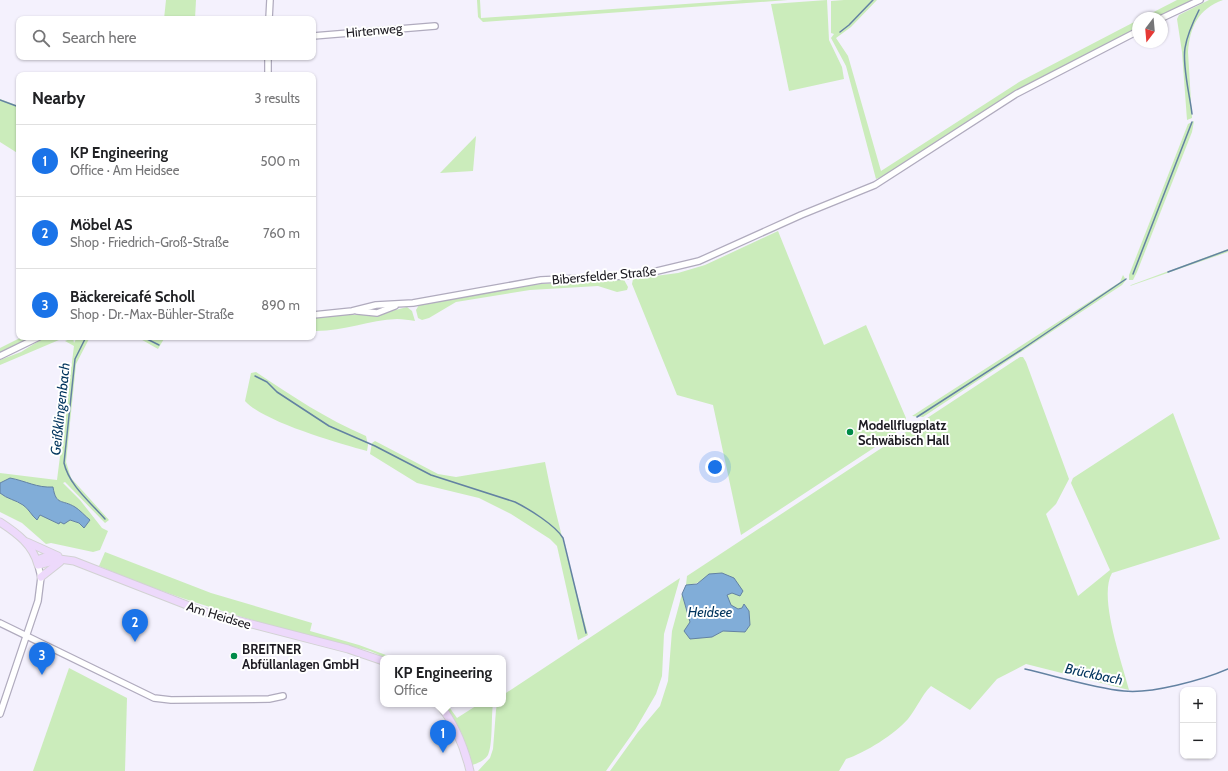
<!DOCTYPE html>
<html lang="en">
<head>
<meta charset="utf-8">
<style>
	:root { --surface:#fff; --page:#f6f6f6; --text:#202124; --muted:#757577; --line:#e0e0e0; --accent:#1a73e8 }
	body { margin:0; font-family:Cabin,sans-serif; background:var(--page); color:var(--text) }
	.controls { position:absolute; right:12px; bottom:12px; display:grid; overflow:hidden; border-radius:8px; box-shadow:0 1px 3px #0004 }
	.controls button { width:36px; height:36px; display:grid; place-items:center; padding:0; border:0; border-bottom:1px solid var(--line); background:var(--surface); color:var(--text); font:20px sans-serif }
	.compass { position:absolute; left:1132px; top:12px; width:36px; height:36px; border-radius:50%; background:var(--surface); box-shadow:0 1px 3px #0004; rotate:196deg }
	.you { position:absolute; left:715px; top:467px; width:14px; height:14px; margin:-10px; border:3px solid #fff; border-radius:50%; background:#1a73e8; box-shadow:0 0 0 6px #1a73e833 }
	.badge { display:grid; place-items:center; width:26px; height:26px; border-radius:50%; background:var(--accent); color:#fff; font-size:13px; font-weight:700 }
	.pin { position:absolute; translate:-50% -33px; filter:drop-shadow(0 1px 2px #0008) }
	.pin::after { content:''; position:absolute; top:21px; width:14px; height:12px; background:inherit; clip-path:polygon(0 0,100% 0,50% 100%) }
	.popup { position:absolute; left:380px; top:655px; width:126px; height:52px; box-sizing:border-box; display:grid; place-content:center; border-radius:8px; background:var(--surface); filter:drop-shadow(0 1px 3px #0005); font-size:13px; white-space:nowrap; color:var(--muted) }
	.popup b { font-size:15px; color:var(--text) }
	.popup::after { content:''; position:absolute; left:50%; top:100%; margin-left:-8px; border:8px solid transparent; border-top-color:var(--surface) }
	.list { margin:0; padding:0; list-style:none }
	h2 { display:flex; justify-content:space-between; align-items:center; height:52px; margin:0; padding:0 16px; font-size:17px }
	h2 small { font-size:13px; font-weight:400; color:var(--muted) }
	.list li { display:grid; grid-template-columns:26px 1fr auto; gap:12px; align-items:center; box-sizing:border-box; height:72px; padding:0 16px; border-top:1px solid var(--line) }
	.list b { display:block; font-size:15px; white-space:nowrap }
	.list p { margin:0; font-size:13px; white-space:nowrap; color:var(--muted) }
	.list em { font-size:13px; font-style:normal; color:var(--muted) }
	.icon { flex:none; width:22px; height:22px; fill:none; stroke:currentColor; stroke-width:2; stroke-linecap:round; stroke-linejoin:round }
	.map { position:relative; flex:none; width:1228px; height:771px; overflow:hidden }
	.search { position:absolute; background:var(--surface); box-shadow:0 1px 3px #0004; left:16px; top:16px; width:300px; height:44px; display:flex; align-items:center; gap:10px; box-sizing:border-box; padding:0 14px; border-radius:8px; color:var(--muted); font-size:15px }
	.panel { position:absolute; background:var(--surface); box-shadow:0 1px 3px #0004; left:16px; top:72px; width:300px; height:268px; border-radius:8px }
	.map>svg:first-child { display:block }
	.green { fill:#cbecbb }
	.water { fill:#81add8; stroke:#6382a2 }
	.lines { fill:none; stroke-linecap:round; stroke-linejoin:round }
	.stream { stroke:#6382a2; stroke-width:1.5 }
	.minor-casing { stroke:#b0abbe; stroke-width:8 }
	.major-casing { stroke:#d2d2d3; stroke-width:9 }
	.minor { stroke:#fff; stroke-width:5.5 }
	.major { stroke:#edd9fb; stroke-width:7 }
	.poi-dot { fill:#008b48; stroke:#fff; stroke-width:1.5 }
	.labels { text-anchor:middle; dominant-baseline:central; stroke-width:4; stroke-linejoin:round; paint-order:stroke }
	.street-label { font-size:13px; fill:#1e1c23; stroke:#fff }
	.poi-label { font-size:13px; font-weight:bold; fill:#1e1c23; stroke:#fff; text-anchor:start }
	.water-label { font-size:14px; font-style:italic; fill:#01345d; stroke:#fff }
</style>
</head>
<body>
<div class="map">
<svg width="1228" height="771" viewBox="0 0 1228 771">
	<rect width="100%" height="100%" fill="#f4f1fd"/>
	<g class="green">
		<polygon points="166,0 196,0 195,19 164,19"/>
		<polygon points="477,0 480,0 481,18 743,0 788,0 483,22 478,17"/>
		<polygon points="827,0 829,40 842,67 844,79 789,91 771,4"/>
		<polygon points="844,0 877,0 851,27 836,38 848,56 881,171 1019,82 1138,20 1138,29 1000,101 887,175 876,179 846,66 831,38 834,34 831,33 831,1"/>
		<polygon points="1177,0 1193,0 1160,18 1142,18"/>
		<path d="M1209 0H1223C1198 9 1190 27 1188 52L1192 118 1187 120 1182 52 1177 19 1179 15Z"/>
		<polygon points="0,99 19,106 19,154 0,142"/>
		<polygon points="1194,121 1192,132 1137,272 1133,280 1129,280 1129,275 1188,124"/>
		<polygon points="476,136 473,171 440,173"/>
		<polygon points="778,231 824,345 866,325 906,418 906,423 892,436 741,535 713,405 677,395 632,284 633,279 678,273 705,265"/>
		<polygon points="1228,249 1228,252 1130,286 1131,285"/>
		<polygon points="1123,275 1126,280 1122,285 923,417 912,416 1120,282"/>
		<polygon points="623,278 628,287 627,290 617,292 598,286 530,290 456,302 429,318 422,320 418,318 416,310 419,305 515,286"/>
		<path d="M407 307 412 311 415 321C409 320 403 319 397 319 368 320 342 332 313 331V318L339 315H376Z"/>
		<polygon points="22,337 33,337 0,353 0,348"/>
		<polygon points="45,337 66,337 0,365 0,360 21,352"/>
		<path d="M77 337H90L76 364 66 462 71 478 109 520 105 523 65 482 63 483 80 500 102 528 108 531 100 550 93 552 51 543 46 544 22 523 0 512V493C7 499 16 500 23 505 29 509 31 515 37 519L40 515 59 524 60 521 64 524 69 520 79 523 84 528 90 520C85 516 80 510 75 507 62 499 56 506 53 487 48 487 42 488 37 487 21 482 17 475 0 483V473L57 480 74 346 65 341 73 338 74 343Z"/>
		<polygon points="137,337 165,337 158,349"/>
		<path d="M1020 357H1023L1026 362 1069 479 1056 504 1046 514 1078 596 1110 570 1071 483 1073 478 1173 413 1220 539 1112 573C1098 597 1122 662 1129 690L1026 664 997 679 970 710 931 686C921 696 917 708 908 719 895 734 865 753 846 759L839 771H610L638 732 660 706 668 681 672 631 682 594 690 622 712 637 723 631 745 632 750 625 749 611 744 605 742 608 737 610 731 605 727 595 732 593 734 578C705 565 710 584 686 585L687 576Z"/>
		<path d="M256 372C292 396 326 419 366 436L368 445 367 451C338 443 264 422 245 401L251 373Z"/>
		<path d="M375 441 438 474 456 477 545 462C556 520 573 577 588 635L578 640 557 546 550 539 511 514 479 498 417 483 370 454 372 443Z"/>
		<path d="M105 552 211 593 312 623 310 631 359 645 394 658H386L370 651C277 628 187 604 99 566Z"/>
		<polygon points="680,578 664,634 662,676 656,694 635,730 606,771 478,771 490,758 493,749 496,710 497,704 503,704 503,695"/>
		<polygon points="69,668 127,698 125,771 33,771"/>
		<path d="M442 704H447L457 718 479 704H493C491 718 493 744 488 755 484 761 478 763 472 765 466 742 457 723 442 704Z"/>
	</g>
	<g class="water">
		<path d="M10 478C26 481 37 488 53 487 56 506 62 499 75 507 80 510 85 516 90 520L84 528 79 523 70 520 64 524 60 522 59 524 40 515 37 520C31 515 29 509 23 505 16 500 7 499 0 493V483Z"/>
		<polygon points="722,573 734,578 743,591 740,596 732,593 727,595 731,605 738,609 742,608 744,604 749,611 750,625 745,632 723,631 712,637 690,639 684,631 690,622 682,594 686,585 697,584 709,574"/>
	</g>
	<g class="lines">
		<g class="stream">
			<polyline points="840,32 849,25 873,0"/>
			<polyline points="0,100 19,107"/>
			<path d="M1192 114C1190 96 1182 66 1185 48 1187 35 1193 22 1199 10"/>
			<polyline points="1168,272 1228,250"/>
			<polyline points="1133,274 1192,122"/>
			<path d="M86 337 75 359 64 463C69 485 90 502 105 519"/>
			<polyline points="143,337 159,345"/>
			<path d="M255 376 267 382 277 392 329 426 375 446 431 475 515 502C529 509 555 525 563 538L586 633"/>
			<polyline points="917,417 1021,350 1126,279"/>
			<path d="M1025 669C1056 676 1093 688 1124 691 1151 694 1203 680 1228 669"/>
		</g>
		<g class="minor-casing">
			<g id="minor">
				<polyline points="1162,18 1200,0"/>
				<polyline points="269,19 270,0"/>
				<polyline points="313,36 435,26"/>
				<polyline points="268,75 268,57"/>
				<polyline points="357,311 377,313 395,306"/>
				<polyline points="313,315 352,311 376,305 413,303 541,280 624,276 653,272 699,261 801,215 875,185 1016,94 1138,31"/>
				<polyline points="0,356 39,337"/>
				<polyline points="0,623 154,698 171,700 269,699 283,696"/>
				<polyline points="0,714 38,601 41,577 38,565"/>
			</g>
		</g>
		<g class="major-casing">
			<g id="major">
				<path d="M0 522C17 533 33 545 38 565L57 560"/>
				<polyline points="27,542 58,556"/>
				<polyline points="37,560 45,557 74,561 202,611 348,649 383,661"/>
				<polyline points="41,577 60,562"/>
				<path d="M439 704C455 724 464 746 470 771"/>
			</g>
		</g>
		<use href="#minor" class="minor"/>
		<use href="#major" class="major"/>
	</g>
	<g class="poi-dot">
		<circle cx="850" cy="432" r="4"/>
		<circle cx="234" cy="656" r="4"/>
	</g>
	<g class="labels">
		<g class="street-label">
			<text transform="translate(374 30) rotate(-5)">Hirtenweg</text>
			<text transform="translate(604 275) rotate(-5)">Bibersfelder Straße</text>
			<text transform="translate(219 615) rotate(17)">Am Heidsee</text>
		</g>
		<g class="poi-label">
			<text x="858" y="425">Modellflugplatz<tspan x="858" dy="15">Schwäbisch Hall</tspan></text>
			<text x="242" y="649">BREITNER<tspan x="242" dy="15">Abfüllanlagen GmbH</tspan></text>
		</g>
		<g class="water-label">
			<text transform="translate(60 409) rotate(-84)">Geißklingenbach</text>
			<text x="710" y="612">Heidsee</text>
			<text transform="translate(1094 674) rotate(12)">Brückbach</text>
		</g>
	</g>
</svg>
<div class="controls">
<button>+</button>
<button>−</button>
</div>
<svg class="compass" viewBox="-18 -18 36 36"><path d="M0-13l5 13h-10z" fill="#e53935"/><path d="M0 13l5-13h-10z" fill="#757577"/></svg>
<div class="you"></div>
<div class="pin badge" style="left:443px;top:753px">1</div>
<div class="popup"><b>KP Engineering</b>Office</div>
<div class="pin badge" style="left:135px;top:642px">2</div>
<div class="pin badge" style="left:42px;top:675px">3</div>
<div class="search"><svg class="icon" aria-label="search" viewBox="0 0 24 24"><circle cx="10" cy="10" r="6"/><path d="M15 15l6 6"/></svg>Search here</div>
<section class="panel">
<h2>Nearby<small>3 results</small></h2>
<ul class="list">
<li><span class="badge">1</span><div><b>KP Engineering</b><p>Office · Am Heidsee</p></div><em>500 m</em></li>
<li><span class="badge">2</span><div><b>Möbel AS</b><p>Shop · Friedrich-Groß-Straße</p></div><em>760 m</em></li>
<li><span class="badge">3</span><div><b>Bäckereicafé Scholl</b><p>Shop · Dr.-Max-Bühler-Straße</p></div><em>890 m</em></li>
</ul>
</section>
</div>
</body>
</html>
